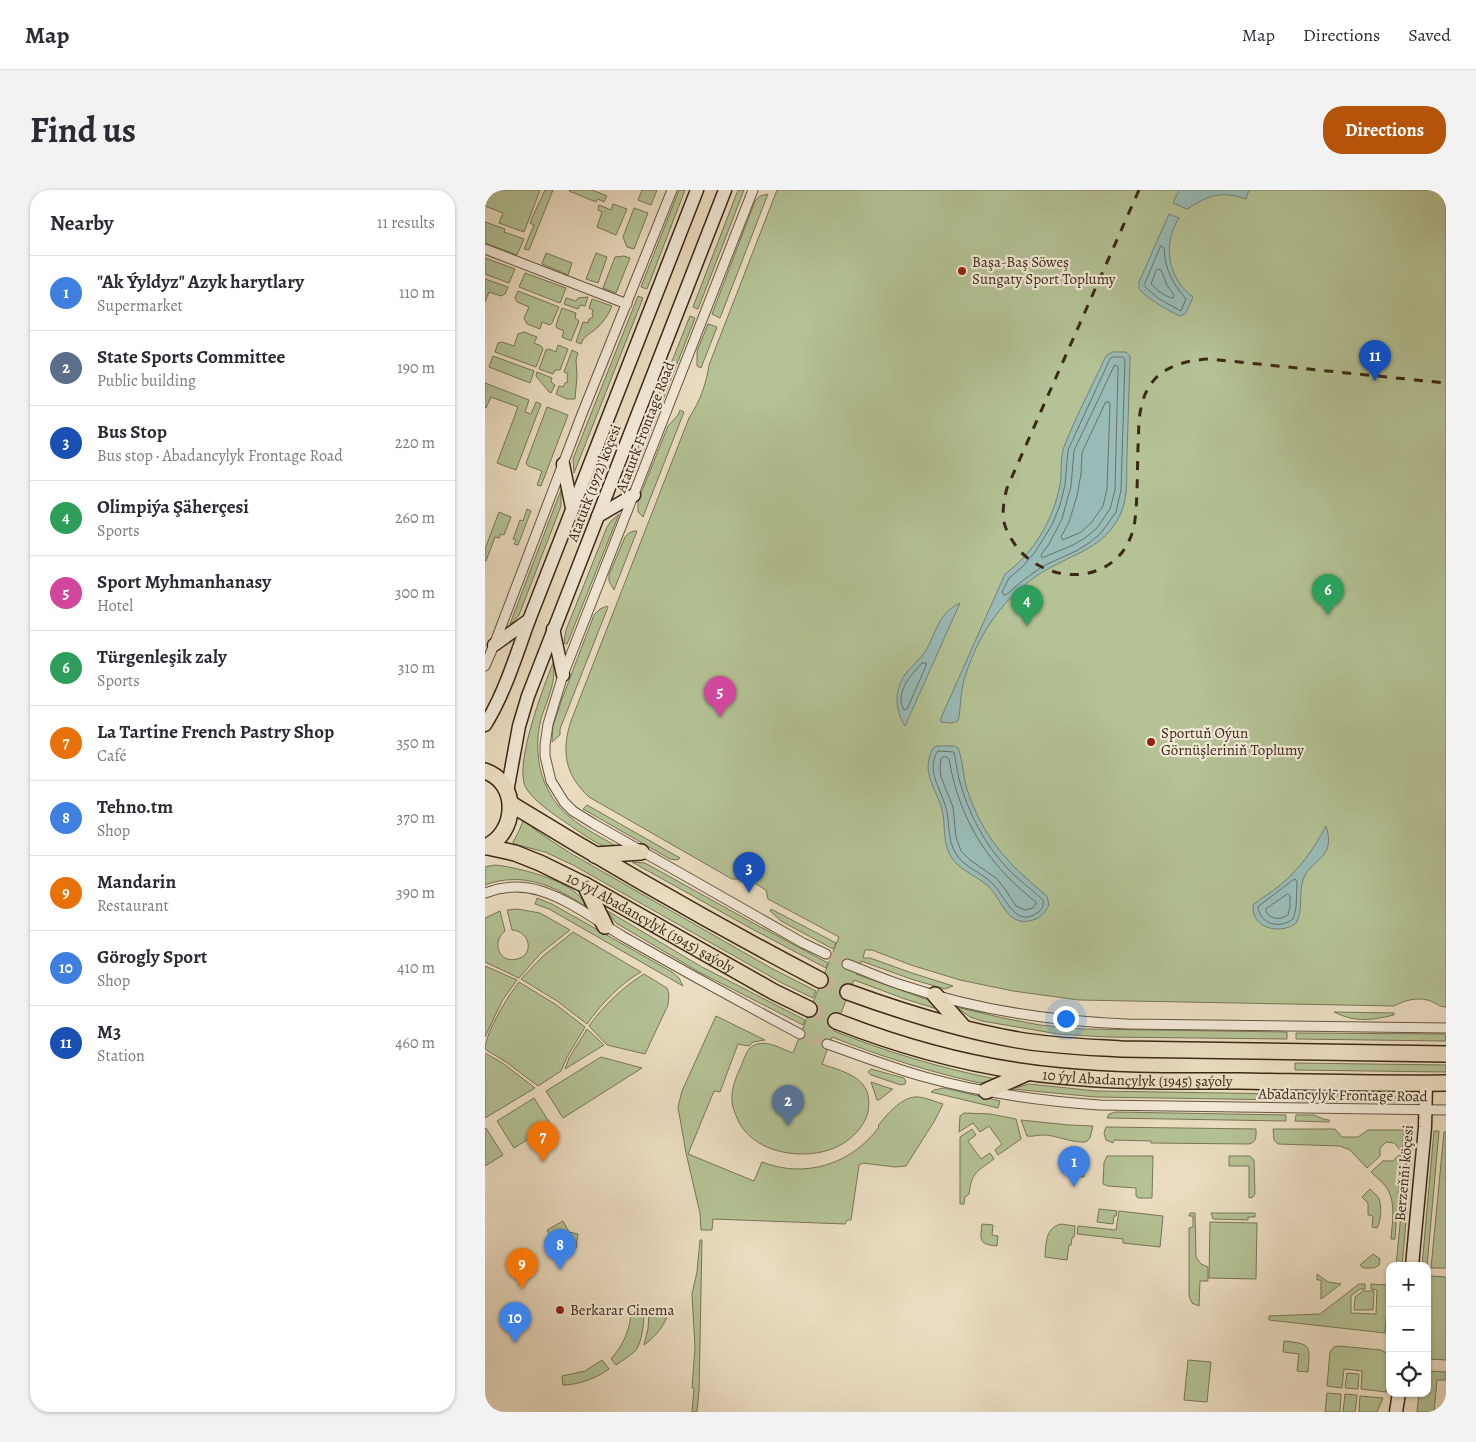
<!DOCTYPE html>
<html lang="en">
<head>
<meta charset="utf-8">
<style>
	:root { --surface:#fff; --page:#f2f2f3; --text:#2b2b33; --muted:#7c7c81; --line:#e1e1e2; --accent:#b45309 }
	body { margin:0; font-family:Alegreya,serif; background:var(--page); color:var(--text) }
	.controls { position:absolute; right:15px; bottom:15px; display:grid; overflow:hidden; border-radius:10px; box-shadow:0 1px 4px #0004 }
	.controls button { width:45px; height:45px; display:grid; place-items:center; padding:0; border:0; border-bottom:1px solid var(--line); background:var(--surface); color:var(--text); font:25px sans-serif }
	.you { position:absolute; left:580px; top:828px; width:18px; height:18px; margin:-12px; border:4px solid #fff; border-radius:50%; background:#1a73e8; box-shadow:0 0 0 8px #1a73e833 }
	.badge { display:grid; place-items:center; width:32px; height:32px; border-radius:50%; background:var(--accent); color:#fff; font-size:16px; font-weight:700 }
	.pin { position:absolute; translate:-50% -41px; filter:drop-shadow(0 1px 2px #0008) }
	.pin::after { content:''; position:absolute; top:26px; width:18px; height:15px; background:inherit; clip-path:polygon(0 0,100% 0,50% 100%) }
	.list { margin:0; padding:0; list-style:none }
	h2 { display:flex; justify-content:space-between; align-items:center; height:65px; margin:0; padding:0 20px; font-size:21px }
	h2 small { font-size:16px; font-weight:400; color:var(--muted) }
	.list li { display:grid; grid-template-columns:32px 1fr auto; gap:15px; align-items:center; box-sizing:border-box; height:75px; padding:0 20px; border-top:1px solid var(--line) }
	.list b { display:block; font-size:19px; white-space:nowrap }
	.list p { margin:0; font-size:16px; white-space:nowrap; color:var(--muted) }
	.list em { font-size:16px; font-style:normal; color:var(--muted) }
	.icon { flex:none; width:28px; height:28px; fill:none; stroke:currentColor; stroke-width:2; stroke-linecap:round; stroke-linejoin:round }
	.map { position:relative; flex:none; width:961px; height:1222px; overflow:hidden; border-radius:20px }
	header { display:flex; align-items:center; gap:30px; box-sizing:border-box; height:70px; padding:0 25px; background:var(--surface); border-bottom:1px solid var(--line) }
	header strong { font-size:24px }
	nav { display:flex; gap:28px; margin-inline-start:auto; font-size:18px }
	.intro { display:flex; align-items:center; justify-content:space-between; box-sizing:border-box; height:120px; padding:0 30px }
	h1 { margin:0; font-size:35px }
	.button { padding:12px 22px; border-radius:20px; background:var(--accent); color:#fff; font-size:18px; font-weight:700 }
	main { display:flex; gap:30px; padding:0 30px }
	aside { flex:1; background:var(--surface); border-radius:20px; box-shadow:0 1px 4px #0004 }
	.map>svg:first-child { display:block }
	.green { fill:#b4c295; stroke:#787656 }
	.water { fill:#99bbb7; stroke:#738177 }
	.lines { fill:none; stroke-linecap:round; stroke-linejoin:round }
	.shore { stroke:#6a7266; stroke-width:1 }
	.street-tunnel { stroke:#c8b99f; stroke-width:9; stroke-dasharray:9 4.5; stroke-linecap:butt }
	.primary-tunnel { stroke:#c8b99f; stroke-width:15; stroke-dasharray:15 8; stroke-linecap:butt }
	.street-casing { stroke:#675641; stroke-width:11 }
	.secondary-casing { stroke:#3b2916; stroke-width:15 }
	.primary-casing { stroke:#3b2916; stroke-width:18 }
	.street { stroke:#f2e9d7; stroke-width:9 }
	.secondary { stroke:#f2e9d7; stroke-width:12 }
	.primary { stroke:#ebddc1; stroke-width:15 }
	.rail { stroke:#3b2916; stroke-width:3; stroke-dasharray:9 9; stroke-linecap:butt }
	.poi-dot { fill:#8f2418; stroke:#f2e9d7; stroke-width:2 }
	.labels { text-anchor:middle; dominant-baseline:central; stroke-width:4.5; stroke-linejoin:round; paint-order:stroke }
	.poi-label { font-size:15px; fill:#3b2916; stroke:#f2e9d7; text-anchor:start }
	.street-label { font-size:15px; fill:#3b2916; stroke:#f2e9d7 }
</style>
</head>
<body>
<header>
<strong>Map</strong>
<nav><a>Map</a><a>Directions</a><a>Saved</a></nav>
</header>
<div class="intro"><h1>Find us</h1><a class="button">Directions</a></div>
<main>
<aside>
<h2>Nearby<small>11 results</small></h2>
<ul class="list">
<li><span class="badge" style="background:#3f7fe0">1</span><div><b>&quot;Ak Ýyldyz&quot; Azyk harytlary</b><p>Supermarket</p></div><em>110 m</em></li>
<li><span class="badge" style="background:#5c6f8a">2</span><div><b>State Sports Committee</b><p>Public building</p></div><em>190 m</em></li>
<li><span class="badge" style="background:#1a4fb4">3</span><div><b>Bus Stop</b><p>Bus stop · Abadancylyk Frontage Road</p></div><em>220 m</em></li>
<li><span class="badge" style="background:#2e9e5b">4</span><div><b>Olimpiýa Şäherçesi</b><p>Sports</p></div><em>260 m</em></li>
<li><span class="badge" style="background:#d1479c">5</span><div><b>Sport Myhmanhanasy</b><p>Hotel</p></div><em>300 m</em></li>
<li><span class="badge" style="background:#2e9e5b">6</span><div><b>Türgenleşik zaly</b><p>Sports</p></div><em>310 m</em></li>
<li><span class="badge" style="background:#e8710a">7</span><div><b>La Tartine French Pastry Shop</b><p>Café</p></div><em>350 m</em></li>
<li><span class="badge" style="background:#3f7fe0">8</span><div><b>Tehno.tm</b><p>Shop</p></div><em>370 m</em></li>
<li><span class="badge" style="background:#e8710a">9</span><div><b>Mandarin</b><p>Restaurant</p></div><em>390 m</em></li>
<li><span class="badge" style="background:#3f7fe0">10</span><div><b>Görogly Sport</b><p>Shop</p></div><em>410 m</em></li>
<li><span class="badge" style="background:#1a4fb4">11</span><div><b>M3</b><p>Station</p></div><em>460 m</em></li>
</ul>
</aside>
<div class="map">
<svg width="961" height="1222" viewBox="0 0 961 1222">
	<rect width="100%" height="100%" fill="#ebddc1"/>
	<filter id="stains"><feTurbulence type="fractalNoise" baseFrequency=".004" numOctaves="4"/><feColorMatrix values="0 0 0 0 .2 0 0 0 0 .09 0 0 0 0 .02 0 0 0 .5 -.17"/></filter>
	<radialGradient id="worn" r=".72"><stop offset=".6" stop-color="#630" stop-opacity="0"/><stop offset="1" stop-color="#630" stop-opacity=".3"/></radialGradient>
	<g class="green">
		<polygon points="0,0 55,0 39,42 14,33 18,23 0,16"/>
		<path d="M60 0H68L44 60 39 59 49 35 45 33C50 20 55 12 60 0Z"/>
		<polygon points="85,0 107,0 122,6 119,12 113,9 111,12 84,1"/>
		<polygon points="157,0 172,0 166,15 153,10"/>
		<polygon points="194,0 200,0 162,99 156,97"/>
		<polygon points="253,0 259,0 213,119 208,117"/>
		<path d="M292 0H961V817C953 817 949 811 942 810 930 807 919 811 909 816L594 810 528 801 475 790 426 775 387 760H380L378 768H385L427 783 468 796 460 799 426 789 376 771 371 784 446 811 452 819 420 809 369 790 349 841C402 862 455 878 511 889L501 892 495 893C444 882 395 866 347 847L337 874C362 883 389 888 383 922 379 939 361 955 344 960 313 970 266 962 252 928 250 923 247 917 247 910 246 898 252 885 257 874 260 866 263 856 272 854 285 851 296 859 308 863L354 747 283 709 281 700 263 689H247L104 607C80 585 76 561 86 531L204 228C215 211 221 195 224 175Z"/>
		<polygon points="283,4 235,128 227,124 270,11 275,6"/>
		<polygon points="128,14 142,19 131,45 112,37 117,22 113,20 114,15 126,20"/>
		<polygon points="149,18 163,23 149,59 142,57 138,47"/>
		<polygon points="0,32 20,39 19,42 39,49 32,65 0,53"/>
		<polygon points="61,63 87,73 83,85 57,74"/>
		<polygon points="111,63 122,67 113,93 101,89"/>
		<polygon points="139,66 145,68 131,103 118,98 130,67"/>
		<polygon points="0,68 30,79 24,93 0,84"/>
		<polygon points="40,83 81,98 75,113 34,97"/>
		<polygon points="0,89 23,97 20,104 16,106 4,102 0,112"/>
		<polygon points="33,101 74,117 67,133 65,135 57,132 55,139 42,134 39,128 44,117 32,112 30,108"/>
		<polygon points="153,106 158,108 89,283 88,269"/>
		<polygon points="103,107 100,116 95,115 93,119 79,114 81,108 91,111 93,108"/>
		<path d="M107 109 127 116C124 124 119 131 113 137 107 143 99 145 96 154L91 152 98 132 103 133 104 129 108 127 107 124 108 120 104 118Z"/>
		<polygon points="77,118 91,123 90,128 94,131 86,151 77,147 79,141 72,138 71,135"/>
		<polygon points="205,126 210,128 146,291 142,297 137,303 135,302"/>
		<polygon points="223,134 232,137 216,178 212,176 212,161"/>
		<polygon points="39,142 52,147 49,153 56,156 58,159 51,177 10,162 13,153 17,152 29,156 33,144"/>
		<polygon points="73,155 83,159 75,180 70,180 68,184 54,179 61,160 64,159 71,162"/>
		<polygon points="87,160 93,163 91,170 92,186 90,209 82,209 71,204 74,196 78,197 80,193 83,192 82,188 83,184 79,182"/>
		<polygon points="8,166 49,181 45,193 4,177"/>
		<polygon points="52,182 67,188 66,192 70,195 66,203 64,202 51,186"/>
		<polygon points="0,193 44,210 40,222 46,224 51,212 56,214 31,280 12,273 33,217 6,207 1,218 0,217"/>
		<polygon points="62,217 83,225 56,296 52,295 57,281 43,276 41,273"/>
		<polygon points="195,220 199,222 158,327 153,322 153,311 183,236 193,225"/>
		<polygon points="76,300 76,316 34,425 27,433 25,434"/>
		<polygon points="42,319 46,321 33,355 29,354 31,350 28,349 35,330 38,331"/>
		<polygon points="14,322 26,327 19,345 16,344 14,348 10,347 1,371 0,371 0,359"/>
		<polygon points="134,324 82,454 80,454 79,451 81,440 122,337 126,331"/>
		<polygon points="149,341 152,341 129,400 124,391 124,385 140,347 144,343"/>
		<polygon points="122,416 123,417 75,539 75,545 67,552 68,536 77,509 109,425 115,419"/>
		<path d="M68 473C72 492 61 512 56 529 47 564 56 604 85 627 99 639 116 647 131 656V657C127 657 123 657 119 656 111 654 89 638 80 632 68 624 46 609 40 596 30 572 58 498 68 473Z"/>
		<polygon points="102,615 195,668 192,670 185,669 98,619"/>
		<polygon points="38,631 40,631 53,642 85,663 286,778 331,801 328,808 297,793 88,675 60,662 29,654 28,652 34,641"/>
		<polygon points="147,672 160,673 270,734 343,773 341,778 267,739"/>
		<path d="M10 675C32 677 95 692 100 716 69 696 38 681 0 695V677Z"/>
		<polygon points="52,708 67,714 187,782 194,788 198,796 64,719 50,714"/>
		<path d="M32 719 55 723 85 740 56 763 34 788 0 772V728L15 721 20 741C6 752 14 774 32 769 50 765 45 741 27 740L22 720Z"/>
		<polygon points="286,719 351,753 348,759 296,731 285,721"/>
		<polygon points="121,720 217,777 320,830 318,835 214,782 131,733"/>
		<path d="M88 742 156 782C135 794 116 814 102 834L72 811 36 789 58 766Z"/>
		<polygon points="0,776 32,790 17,811 0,847"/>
		<path d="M159 784 182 798 184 804 183 815 160 864 122 855 104 836C118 816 138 797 159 784Z"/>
		<path d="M34 792 70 814 100 837 82 867 76 881 53 896 21 872 0 859C1 841 23 806 34 792Z"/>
		<polygon points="471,817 518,828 555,835 598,839 802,842 802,849 621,847 573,844 497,831 485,827"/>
		<path d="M849 822 909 823V825C887 830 871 833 849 822Z"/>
		<path d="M231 826 280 850 268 852 264 856 253 854 235 902 229 901 203 964 269 991 277 972C320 989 367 974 394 937L393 936C401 925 416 908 430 907 437 906 451 912 458 914L450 930 421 976 410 977 378 973 374 975 366 1030H362L360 1034 228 1029 227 1040H216L215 1023 201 963 193 917 197 901Z"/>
		<polygon points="102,839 119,855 80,879 84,868"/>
		<polygon points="811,843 960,844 961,851 811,849"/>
		<polygon points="0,863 19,874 50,898 0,928"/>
		<polygon points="116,867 157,878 78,928 61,901"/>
		<polygon points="810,873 961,875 961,882 810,880"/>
		<polygon points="386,879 419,888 421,892 420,894 416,895 386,885 383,882"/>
		<polygon points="386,892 407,899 408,899 394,910 392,910"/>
		<polygon points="544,894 611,901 803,904 802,910 611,907 527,899"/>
		<polygon points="459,898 515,911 513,918 446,902 449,900"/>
		<polygon points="811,904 907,905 914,909 914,912 811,911"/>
		<polygon points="49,908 66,935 29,958 12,931"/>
		<polygon points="631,922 801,925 801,931 622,928 624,924"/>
		<polygon points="479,923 505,924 531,929 536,949 513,965 510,960 517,954 504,936 495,942 488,933 474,942 475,926"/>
		<polygon points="811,925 829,925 838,929 844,930 844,932 810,931"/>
		<path d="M536 930 584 935 608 936 605 948 601 952C585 953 573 945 557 945 552 945 547 947 542 946Z"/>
		<path d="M621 937 771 939C771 946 772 952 764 954L666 953V951L629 950 628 953 621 950 619 943Z"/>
		<polygon points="1,938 18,965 0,976 0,939"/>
		<path d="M487 939 491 945 483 951 496 969 505 963 509 969C492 982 487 981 484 1004L480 1007 479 1014H475V947Z"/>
		<polygon points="788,939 850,939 857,947 873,947 883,940 919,940 917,960 914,960 914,958 909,953 901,952 895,958 895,966 882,978 865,960 855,956 793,954 789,950"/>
		<polygon points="924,940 929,941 917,1076 911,1076"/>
		<polygon points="949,941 954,941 942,1076 937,1076"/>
		<polygon points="959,942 961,942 961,1078 946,1078"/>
		<path d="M914 965H916L910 1049H906C907 1034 911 1014 903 1000 899 993 892 988 886 982L899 970 900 971H908Z"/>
		<polygon points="622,966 668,966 667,1008 653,1008 651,1006 651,998 623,996 618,994 619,973"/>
		<polygon points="744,966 765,966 769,970 770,1004 768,1007 764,1008 764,976 744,976"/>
		<path d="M581 968C598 969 601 969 599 987L589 986 590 979H580Z"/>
		<path d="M885 999C888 1002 892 1005 894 1009 897 1015 896 1032 892 1038L887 1037 888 1027 886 1025H883V1013L877 1007Z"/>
		<polygon points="614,1019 632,1021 631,1026 629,1026 628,1034 612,1032"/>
		<polygon points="634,1021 678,1026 675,1057 638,1053 638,1049 592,1044 593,1036 631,1040"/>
		<polygon points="705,1023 710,1023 711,1067 716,1074 723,1077 723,1091 715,1091 714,1116 707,1113 704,1106 704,1038 708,1037 708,1026 704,1026"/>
		<polygon points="726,1023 770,1023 770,1027 763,1027 763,1030 728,1029"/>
		<polygon points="78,1031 84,1042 93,1044 91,1058 81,1056 73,1060 62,1040"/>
		<polygon points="725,1032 772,1033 771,1089 724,1088"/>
		<path d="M497 1034 508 1035 507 1045 513 1046 512 1056C494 1054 495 1051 497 1034Z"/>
		<path d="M576 1034 590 1036 589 1047 587 1048 586 1055H584L582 1070 560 1067C561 1054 560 1038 576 1034Z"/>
		<polygon points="215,1050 217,1050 214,1201 212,1222 207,1222 209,1198 207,1198 210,1157 207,1104 212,1082"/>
		<polygon points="888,1064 895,1069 894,1075 889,1078 878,1078 875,1075"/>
		<polygon points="832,1084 843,1092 856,1094 836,1109 836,1090 832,1090"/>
		<polygon points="945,1086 961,1087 961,1170 942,1169 942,1118"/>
		<polygon points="874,1094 880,1094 880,1099 875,1099 866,1106 866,1123 891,1124 892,1100 886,1099 886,1094 904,1095 900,1143 784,1130 784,1126 835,1124"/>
		<polygon points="878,1101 889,1101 888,1120 869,1120 870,1107"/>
		<path d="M183 1121C182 1134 169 1148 159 1155L163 1139 164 1122Z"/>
		<path d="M146 1122H159C159 1132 157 1157 148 1163 143 1167 137 1171 131 1175L126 1169C138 1155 145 1141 146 1122Z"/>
		<path d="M799 1151C827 1154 825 1155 823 1182L812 1181 814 1164 798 1162Z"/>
		<polygon points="854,1156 896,1160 903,1164 905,1168 905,1178 901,1202 876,1199 877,1181 859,1179 857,1198 842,1196 845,1162 849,1157"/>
		<path d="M117 1170 124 1179C112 1188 93 1195 78 1195L77 1186 100 1181Z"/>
		<polygon points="703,1170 726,1172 722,1212 699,1210"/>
		<polygon points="942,1181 961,1182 961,1190 952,1190 949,1222 932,1222 934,1203 942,1203"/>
		<polygon points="862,1183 874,1184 873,1199 860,1198"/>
		<polygon points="842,1203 856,1204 855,1222 840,1222"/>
		<polygon points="860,1204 872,1205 870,1222 858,1222"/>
		<polygon points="875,1206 898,1208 892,1222 874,1222"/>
	</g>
	<g class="water">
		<path d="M694 0H764L761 9C735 0 723 6 702 19L688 13Z"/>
		<path d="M684 24 694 28C677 54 683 89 708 107L701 123 696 126C688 124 660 107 655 100 653 97 654 96 654 92Z"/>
		<path d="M627 162H641L645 166V170C644 201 643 233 642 265 641 284 644 307 635 325 619 358 590 363 561 380 519 404 490 448 478 494 475 506 476 519 473 531L467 533 456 532V528L520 384C549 363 568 330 575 295 577 283 575 268 579 257 591 226 607 196 621 166Z"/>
		<path d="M475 413 420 536C409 519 409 498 422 482 428 475 435 469 440 462 452 442 452 424 475 413Z"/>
		<path d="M452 556H469L473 558C478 570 478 586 482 599 498 648 523 674 562 706L564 715C559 724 555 729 544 731 521 735 517 709 503 696 491 685 474 681 465 665 457 650 461 635 457 620 451 597 435 583 448 558Z"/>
		<path d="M841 636C852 670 825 668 818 690 813 705 819 719 811 733 796 745 766 739 768 715 776 708 786 703 794 696 814 680 829 659 841 636Z"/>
	</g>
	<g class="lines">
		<g class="shore">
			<path d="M676 56 679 58C680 79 687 93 701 109L696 121 674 109 659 96Z"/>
			<path d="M673 79 676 80 682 95 689 105 688 108C680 107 672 100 666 94L671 81Z"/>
			<polygon points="628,167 638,167 640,170 636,300 631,322 616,343 604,353 591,361 558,376 537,391 521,405 519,405 517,402 524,388 538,376 550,362 567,335 575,315 580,295 583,260 625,169"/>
			<polygon points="630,175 632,176 633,178 630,300 625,319 612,338 600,348 588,355 557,368 556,365 564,354 577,329 586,296 589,261"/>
			<polygon points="621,212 624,212 625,214 622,299 618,316 606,333 596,342 578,350 576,347 584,332 592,306 596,284 597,263"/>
			<path d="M437 473H441V476L422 519 419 520C409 503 426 485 437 473Z"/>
			<path d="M453 561 469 562C471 571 472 580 474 589 483 622 499 654 523 679 534 691 547 699 558 710 559 715 557 720 552 723 530 739 519 704 507 693 496 682 480 678 471 664 461 648 466 629 459 612 454 597 441 577 453 561Z"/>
			<path d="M458 567H462L464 569C474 629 503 675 551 712V714L548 718 540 720 531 716 520 699 511 688 485 670 476 661 471 647 468 617 456 587 455 577 456 569Z"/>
			<path d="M810 689 812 692 811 718 808 729C795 739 775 735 773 717Z"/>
			<path d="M803 704 805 706V717L803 725C795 730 787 730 781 722V719Z"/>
		</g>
		<g class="street-tunnel">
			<polyline points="341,764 362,774"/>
			<polyline points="315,844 342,854"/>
		</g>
		<g class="primary-tunnel">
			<polyline points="335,790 363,802"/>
			<polyline points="324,819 351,831"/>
		</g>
		<g class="street-casing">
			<g id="street">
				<polyline points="268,0 78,485 63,534 60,555 60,566 66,591 79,612 88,621 109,634 318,753 341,764"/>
				<polyline points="0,59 142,114"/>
				<polyline points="0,476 9,455 97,224 187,0"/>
				<path d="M0 703C18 696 37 695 56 701 85 710 112 731 139 747 197 780 255 812 315 844"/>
				<path d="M362 774C381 781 400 790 420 796 491 820 567 831 642 834L961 838"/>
				<path d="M342 854C374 865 407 878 440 887 497 903 556 911 615 915L961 920"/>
			</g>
		</g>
		<g class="secondary-casing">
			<g id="secondary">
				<polyline points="78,274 87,318"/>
				<polyline points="113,326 149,305"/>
				<polyline points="68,439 78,485"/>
				<polyline points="9,455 44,430"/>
				<path d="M0 535C20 503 31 465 44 430L212 0"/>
				<polyline points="22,602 34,536 43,506 240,0"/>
				<polyline points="927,1076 940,937 941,893"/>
				<polyline points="911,1222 914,1203"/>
			</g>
		</g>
		<g class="primary-casing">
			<g id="primary">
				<path d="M0 581C35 593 32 644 0 657"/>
				<path d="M26 614C127 676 230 735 335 790"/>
				<path id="s1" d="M3 657 30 663 55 673 100 695 289 802 324 819"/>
				<polyline points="110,665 156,662"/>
				<polyline points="100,695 120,736"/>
				<path d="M363 802C418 822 475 840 533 850 567 856 601 857 636 859L961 864"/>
				<polyline points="450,805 478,837"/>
				<path id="s2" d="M351 831C422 859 498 879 575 886 634 892 693 891 753 891 822 892 892 894 961 893"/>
				<polyline points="501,901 542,883"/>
			</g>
		</g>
		<use href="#street" class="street"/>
		<use href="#secondary" class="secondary"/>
		<use href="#primary" class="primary"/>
		<path class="rail" d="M654 0 522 298C519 309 517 321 519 332 521 341 526 349 531 356 554 387 604 396 633 367 641 359 646 348 649 337 653 311 652 283 653 257 654 244 653 231 656 218 663 182 690 171 724 169L961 193"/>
	</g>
	<g class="poi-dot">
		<circle cx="477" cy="81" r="5"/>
		<circle cx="666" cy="552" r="5"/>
		<circle cx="75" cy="1120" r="5"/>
	</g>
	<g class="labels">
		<g class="poi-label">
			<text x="487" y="72">Başa-Baş Söweş<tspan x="487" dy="17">Sungaty Sport Toplumy</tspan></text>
			<text x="676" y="543">Sportuň Oýun<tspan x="676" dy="17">Görnüşleriniň Toplumy</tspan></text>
			<text x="85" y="1120">Berkarar Cinema</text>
		</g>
		<g class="street-label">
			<text transform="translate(160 237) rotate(-69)">Ataturk Frontage Road</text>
			<text transform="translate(109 293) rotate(-69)">Atatürk (1972) köçesi</text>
			<text stroke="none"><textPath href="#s1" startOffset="180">10 ýyl Abadançylyk (1945) şaýoly</textPath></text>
			<text stroke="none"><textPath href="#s2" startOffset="309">10 ýyl Abadançylyk (1945) şaýoly</textPath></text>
			<text transform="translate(858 905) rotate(1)">Abadancylyk Frontage Road</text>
			<text transform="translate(919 983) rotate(-85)">Berzeňňi köçesi</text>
		</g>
	</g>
	<rect width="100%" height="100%" filter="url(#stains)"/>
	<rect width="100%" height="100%" fill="url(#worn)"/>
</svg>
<div class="controls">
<button>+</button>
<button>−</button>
<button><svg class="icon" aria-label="locate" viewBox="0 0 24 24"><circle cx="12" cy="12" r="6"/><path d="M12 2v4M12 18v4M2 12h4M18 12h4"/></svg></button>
</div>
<div class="you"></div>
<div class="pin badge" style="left:589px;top:997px;background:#3f7fe0">1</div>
<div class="pin badge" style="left:303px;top:936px;background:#5c6f8a">2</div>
<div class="pin badge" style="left:264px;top:703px;background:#1a4fb4">3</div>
<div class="pin badge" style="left:542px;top:436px;background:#2e9e5b">4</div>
<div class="pin badge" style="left:235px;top:527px;background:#d1479c">5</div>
<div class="pin badge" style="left:843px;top:425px;background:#2e9e5b">6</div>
<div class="pin badge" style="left:58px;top:972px;background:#e8710a">7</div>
<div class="pin badge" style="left:75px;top:1080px;background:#3f7fe0">8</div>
<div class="pin badge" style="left:37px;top:1099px;background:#e8710a">9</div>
<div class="pin badge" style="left:30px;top:1153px;background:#3f7fe0">10</div>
<div class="pin badge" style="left:890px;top:191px;background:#1a4fb4">11</div>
</div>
</main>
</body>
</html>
